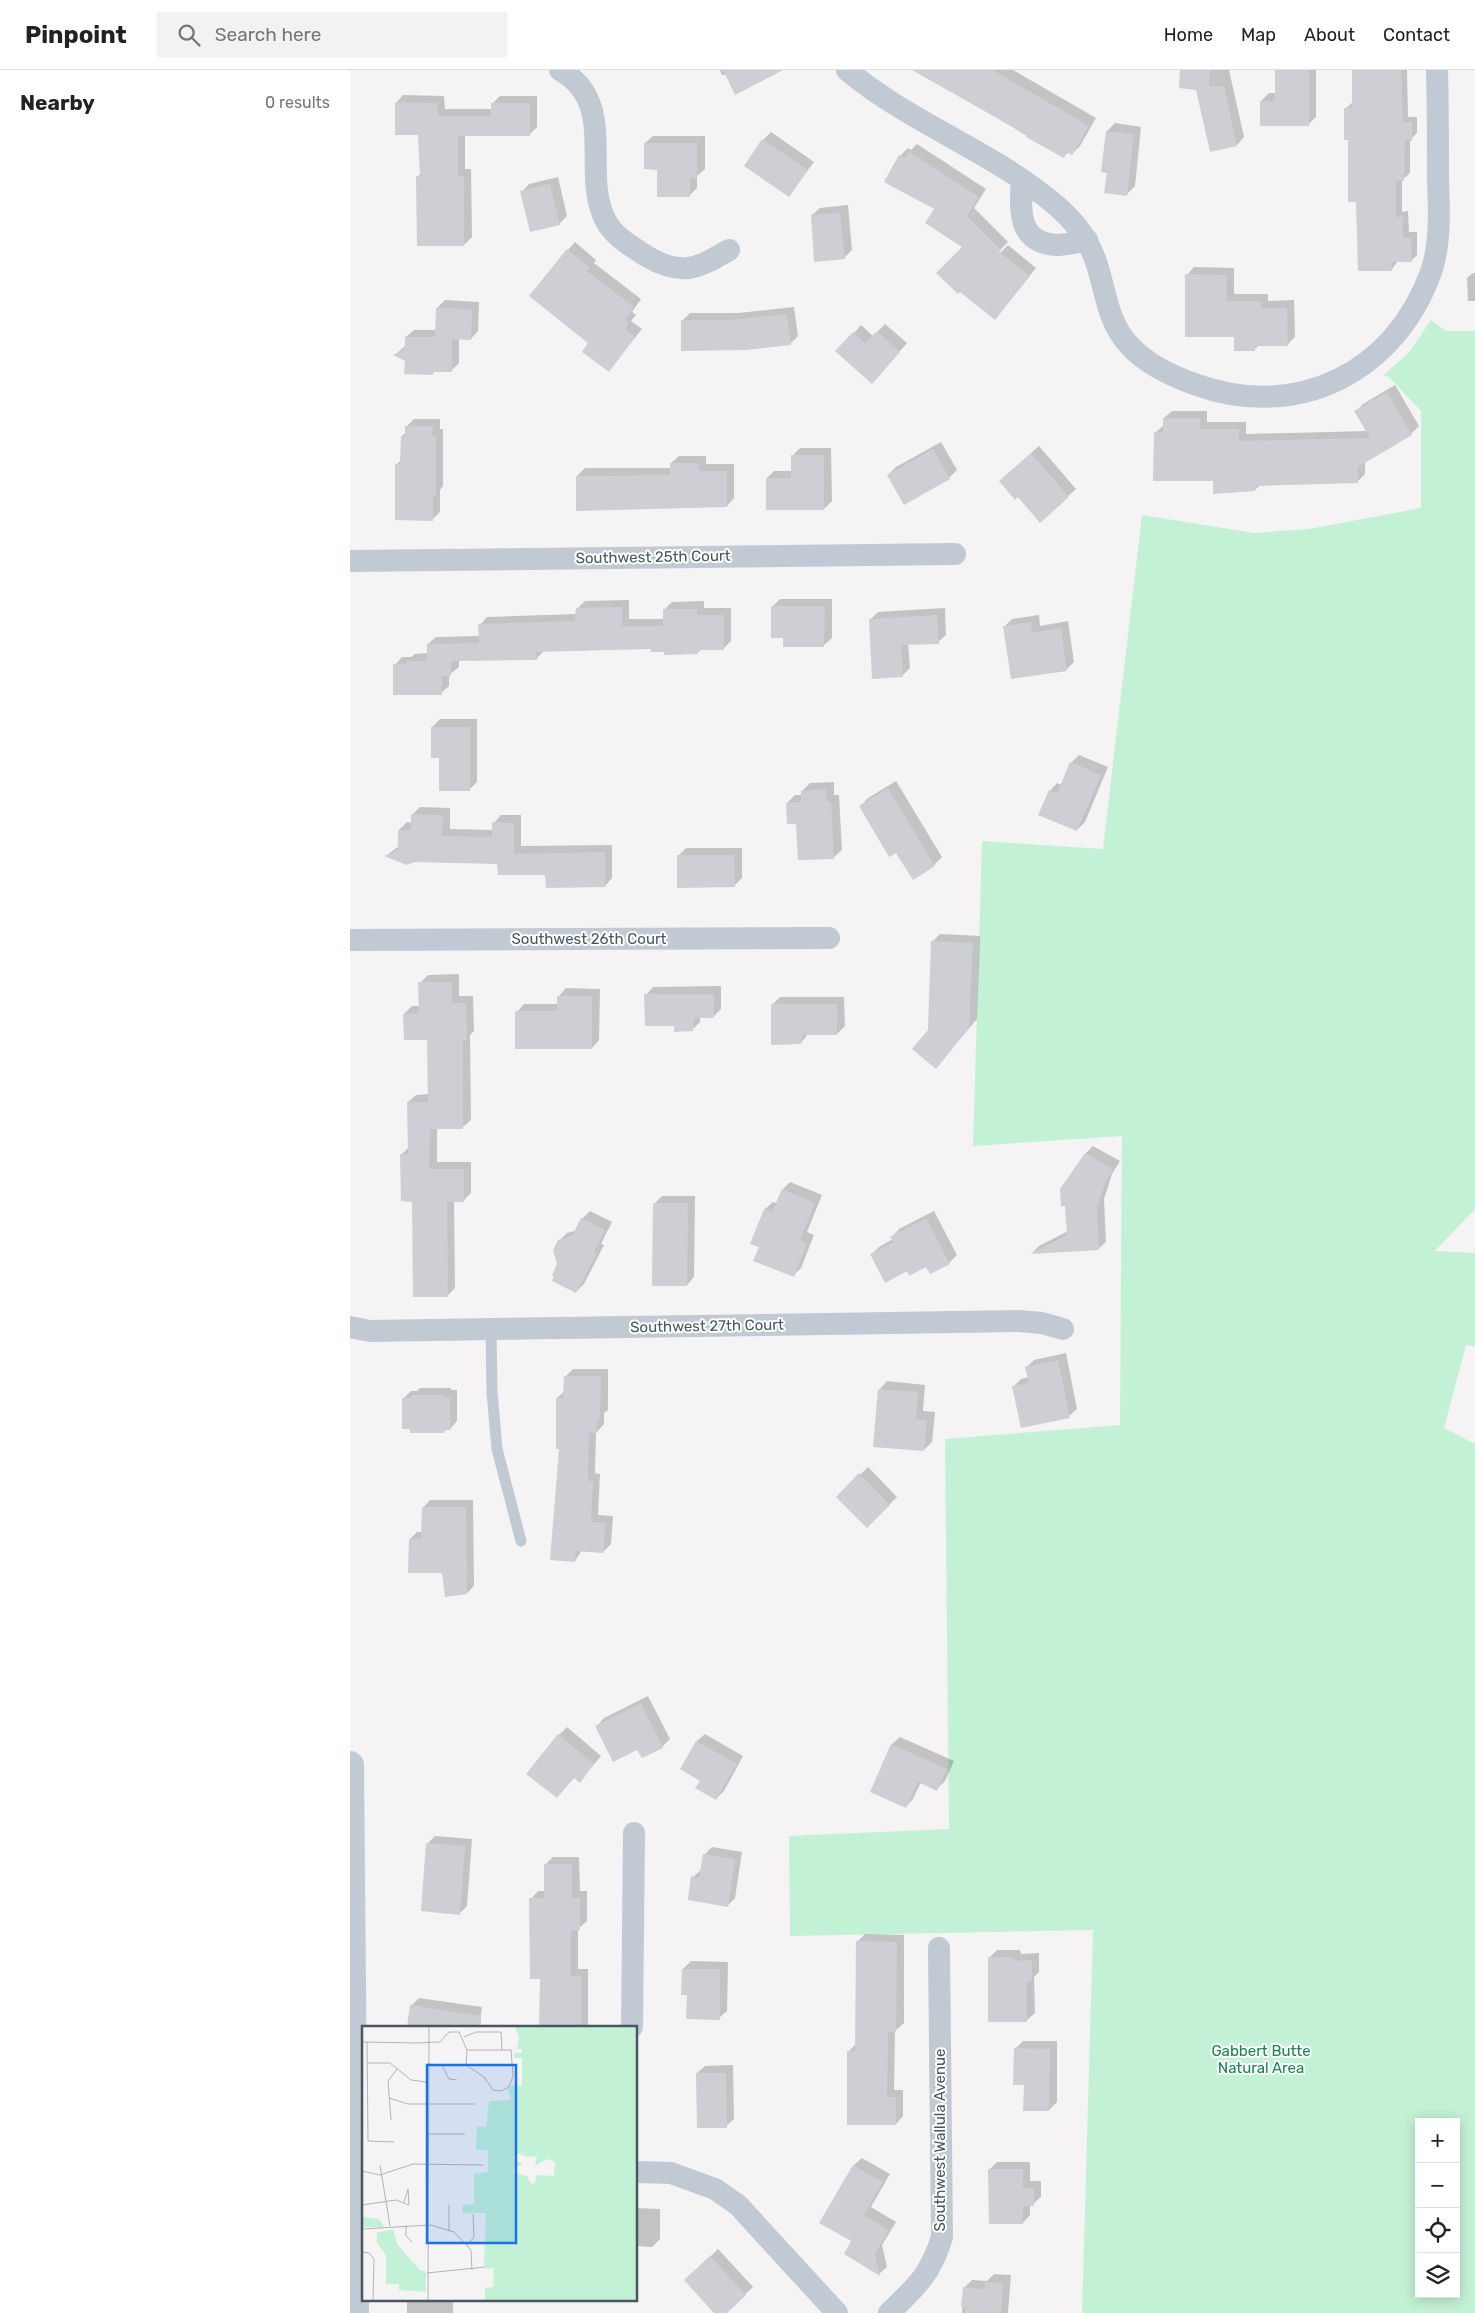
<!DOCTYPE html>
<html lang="en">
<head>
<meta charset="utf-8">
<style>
	:root { --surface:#fff; --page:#f2f2f2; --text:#222; --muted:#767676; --line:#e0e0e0 }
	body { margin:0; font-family:Rubik,sans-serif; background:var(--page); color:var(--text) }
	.controls { position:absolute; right:15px; bottom:15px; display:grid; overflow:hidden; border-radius:0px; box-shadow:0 2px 12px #0003 }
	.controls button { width:45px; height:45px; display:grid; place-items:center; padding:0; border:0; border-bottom:1px solid var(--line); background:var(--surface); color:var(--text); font:25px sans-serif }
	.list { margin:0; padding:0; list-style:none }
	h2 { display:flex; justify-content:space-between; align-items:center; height:65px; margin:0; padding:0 20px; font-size:21px }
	h2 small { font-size:16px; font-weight:400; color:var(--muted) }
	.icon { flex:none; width:28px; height:28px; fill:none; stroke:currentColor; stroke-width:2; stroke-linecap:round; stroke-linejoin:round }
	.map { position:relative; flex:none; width:1125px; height:2243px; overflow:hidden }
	header { display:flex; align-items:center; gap:30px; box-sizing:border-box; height:70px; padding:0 25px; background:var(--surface); border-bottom:1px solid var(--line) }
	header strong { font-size:24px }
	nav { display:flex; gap:28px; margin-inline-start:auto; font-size:18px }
	.search { width:350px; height:45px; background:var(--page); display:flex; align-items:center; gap:12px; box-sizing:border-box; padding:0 18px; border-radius:0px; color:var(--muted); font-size:19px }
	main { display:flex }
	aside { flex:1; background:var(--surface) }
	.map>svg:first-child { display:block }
	.green { fill:#c3f1d5; fill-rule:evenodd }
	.shadow { fill:#0003 }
	.building { fill:#cdcfd5 }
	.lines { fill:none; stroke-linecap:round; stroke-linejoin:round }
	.service { stroke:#c1cad2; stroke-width:11 }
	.minor { stroke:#c1cad2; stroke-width:22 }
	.secondary { stroke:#c1cbd6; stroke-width:28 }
	.labels { text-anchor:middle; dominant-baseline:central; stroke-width:4; stroke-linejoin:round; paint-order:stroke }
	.street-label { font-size:15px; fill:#4a5661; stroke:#fff }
	.park-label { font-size:15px; fill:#17864f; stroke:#fff }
	.inset-road { fill:none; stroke:#b1b4b9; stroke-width:1 }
	.view { fill:#1a73e8; fill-opacity:0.15; stroke:#1a73e8; stroke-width:2.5 }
	.inset-edge { fill:none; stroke:#4a5661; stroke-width:2.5 }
</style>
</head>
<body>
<header>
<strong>Pinpoint</strong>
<div class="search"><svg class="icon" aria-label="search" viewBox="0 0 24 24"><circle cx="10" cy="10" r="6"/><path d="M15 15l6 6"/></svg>Search here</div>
<nav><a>Home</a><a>Map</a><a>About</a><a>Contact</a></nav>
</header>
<main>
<aside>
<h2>Nearby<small>0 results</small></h2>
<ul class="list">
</ul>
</aside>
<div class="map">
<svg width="1125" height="2243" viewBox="0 0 1125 2243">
	<rect width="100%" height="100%" fill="#f5f3f3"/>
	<path class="green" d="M1081 250 1096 261H1125V1139L1085 1181 1125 1183V1276L1116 1275 1094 1358 1125 1374V2243H732L743 1860 440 1866 439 1766 599 1759 595 1369 770 1355 772 1066 623 1076 632 771 753 779 792 445 904 463 959 459 1071 438V341L1039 307 1033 306 1060 281ZM1069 2052H1106V2224H1069Z"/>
	<g class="shadow">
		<polygon points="370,0 417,0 372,5"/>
		<polygon points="566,0 663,0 746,48 730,76 722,84 719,82 713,87"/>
		<polygon points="831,0 879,0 894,67 887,75 847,18"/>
		<polygon points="926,0 966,0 966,47 958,55 911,31 919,23 926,23"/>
		<polygon points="1004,0 1057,0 1058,47 1067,47 1067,63 1060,70 1060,103 1052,110 1052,142 1058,141 1059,162 1067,162 1067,185 1061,191 1048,191 1042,199 1007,131 995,39 1003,32"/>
		<polygon points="53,25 94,26 95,39 142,39 142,34 150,26 187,26 187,57 179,65 115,65 115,99 121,99 122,167 114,175 67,107 71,103 69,64 46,33"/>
		<polygon points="765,53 791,57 785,116 777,124 758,102 753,101 757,61"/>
		<polygon points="421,62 464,92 439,125 413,70"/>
		<polygon points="303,66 355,66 355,99 347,106 347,118 339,126 309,98 295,73"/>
		<polygon points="567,74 636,119 624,138 658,172 646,184 648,185 658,175 686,198 645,248 614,177 550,86 558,78 561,80"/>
		<polygon points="208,107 217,146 209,154 172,122 179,114"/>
		<polygon points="498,135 502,180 494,188 462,145 470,138"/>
		<polygon points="225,172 246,190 244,193 291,229 282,242 286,245 281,251 292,259 259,300 240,273 218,180"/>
		<polygon points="844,197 884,198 884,224 918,224 918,231 944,230 945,267 937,275 909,275 904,280 885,266 837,205"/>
		<polygon points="1123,203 1125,203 1125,231 1118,231 1117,208"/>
		<polygon points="95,230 129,232 128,261 121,269 109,268 109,293 101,301 85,301 82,304 45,285 56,275 56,267 64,260 87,260 87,238"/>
		<polygon points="444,237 448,266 440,274 332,251 340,243 389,243"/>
		<polygon points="535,254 557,273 529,305 504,263 511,255 523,266"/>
		<polygon points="1045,315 1069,356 1061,364 1015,391 1015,404 1007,412 910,415 905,420 864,410 805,363 814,355 814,348 822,341 857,341 857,352 896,352 896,364 1017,361 1006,341 1013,334"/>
		<polygon points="64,349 90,349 90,359 93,359 93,416 90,420 90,442 82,450 46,395 52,389 52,366 56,362 56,357"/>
		<polygon points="591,372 607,400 599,408 538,405 546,397"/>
		<polygon points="689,376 726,419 718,426 658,404"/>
		<polygon points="450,378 481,378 482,431 474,439 417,408 424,401 442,401 442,386"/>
		<polygon points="329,386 356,386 356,394 384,394 384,428 377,436 227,406 235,398 321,398 321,393"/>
		<polygon points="430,529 482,529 482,568 474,575 422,537"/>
		<polygon points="279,530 279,549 314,549 314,540 322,532 354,531 354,538 381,538 381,571 374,578 352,579 347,583 303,578 194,581 186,589 109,589 109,597 99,605 99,616 91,623 45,595 52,587 61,587 65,584 78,583 78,574 86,567 130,566 130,555 137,547 227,544 227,539 235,531"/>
		<polygon points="595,538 596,565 588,572 558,573 560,598 552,606 520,550 528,542"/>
		<polygon points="689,545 690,556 718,551 724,592 716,600 654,557 662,549"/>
		<polygon points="90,649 127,649 127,712 119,720 90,687 82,657"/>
		<polygon points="729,685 758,697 735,752 727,760 700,721 707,713 712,715 721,693"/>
		<polygon points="546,711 592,787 584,795 546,781 511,736 518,728"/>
		<polygon points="484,712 484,725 489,725 492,780 484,787 437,733 445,725 452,725 452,721 460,713"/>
		<polygon points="70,737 100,738 100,759 144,760 144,753 151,745 171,745 171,776 262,775 262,808 255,816 149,793 36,786 49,776 49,760 57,752 62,753 62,745"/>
		<polygon points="336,778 392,778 392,808 384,816 328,786"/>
		<polygon points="590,864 630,866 627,949 586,997 579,960 582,872"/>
		<polygon points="109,904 109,926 123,926 124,961 120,965 121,1050 113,1057 87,1058 87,1092 121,1092 121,1123 113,1131 104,1131 105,1218 97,1226 64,1130 52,1084 59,1077 58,1032 66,1025 79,1024 78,969 54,944 62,936 70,936 70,913 78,905"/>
		<polygon points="371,916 371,939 363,947 350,947 350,952 342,960 326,955 296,925 303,917"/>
		<polygon points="216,918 250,919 249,970 242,978 167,942 174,934 209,934 209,926"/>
		<polygon points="430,927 494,927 495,956 487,964 458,964 451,973 422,935"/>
		<polygon points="743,1076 770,1091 762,1104 754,1129 756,1172 748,1179 683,1182 689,1176 718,1161 736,1083"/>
		<polygon points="440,1112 472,1125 457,1162 464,1165 451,1198 444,1205 410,1176 402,1173 415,1139 423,1132 427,1133 433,1119"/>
		<polygon points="312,1126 345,1126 344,1207 337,1215 304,1134"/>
		<polygon points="240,1141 262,1152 251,1174 254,1175 234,1214 226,1222 209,1195 209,1171 217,1163 227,1160 232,1149"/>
		<polygon points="584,1141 607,1185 599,1193 558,1200 521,1185 529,1177 543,1169 542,1167 549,1159"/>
		<polygon points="716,1283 727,1339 719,1346 663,1317 671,1309 679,1307 677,1297 684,1290"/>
		<polygon points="223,1299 258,1299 258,1340 254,1343 254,1354 246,1363 245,1403 250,1404 248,1445 263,1446 261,1474 253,1482 232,1480 225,1491 210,1377 207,1328 215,1321 215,1307"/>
		<polygon points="537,1311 575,1315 573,1341 585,1342 582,1372 574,1380 530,1319"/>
		<polygon points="70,1318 101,1318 101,1320 107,1320 107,1351 100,1359 94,1361 53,1329 61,1321 67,1321"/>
		<polygon points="518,1397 547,1427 517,1457 487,1427"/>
		<polygon points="80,1430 123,1430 124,1516 117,1523 60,1469 67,1462 73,1462 73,1438"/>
		<polygon points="298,1626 320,1669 312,1677 288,1678 247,1656 254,1648"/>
		<polygon points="217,1657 251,1686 230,1711 224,1707 209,1665"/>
		<polygon points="355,1664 393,1686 374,1721 366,1729 352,1710 331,1698 347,1671"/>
		<polygon points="550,1667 604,1691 595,1711 587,1719 571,1712 563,1729 556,1737 542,1674"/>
		<polygon points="85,1766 122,1769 117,1836 109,1844 77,1774"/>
		<polygon points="362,1777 392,1782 385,1828 378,1835 343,1807 352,1799 354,1785"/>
		<polygon points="203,1787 229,1787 230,1821 237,1821 237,1851 228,1859 228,1899 238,1899 238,1957 191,1957 191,1907 181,1829 188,1821 195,1821 195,1795"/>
		<polygon points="515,1864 554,1865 554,1953 545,1961 544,2020 553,2020 553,2046 546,2054 499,1981 507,1973 507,1872"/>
		<polygon points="647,1880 670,1880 671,1884 689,1883 689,1902 684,1907 685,1943 677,1950 639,1888"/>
		<polygon points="341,1891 378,1892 377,1941 369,1948 338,1924 333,1899"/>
		<polygon points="69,1928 132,1937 129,1957 61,1936"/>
		<polygon points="673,1971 707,1971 707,2032 699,2040 675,2014 665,1979"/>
		<polygon points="383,1995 384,2049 376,2056 347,2003 355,1996"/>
		<polygon points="512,2088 540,2104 521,2137 546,2152 532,2175 537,2197 529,2204 503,2171 471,2152 504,2095"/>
		<polygon points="647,2092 680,2092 680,2111 691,2111 691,2127 683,2134 680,2134 680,2145 673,2153 640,2099"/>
		<polygon points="286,2138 310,2139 310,2169 302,2177 286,2176"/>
		<polygon points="368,2179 403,2217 375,2243 366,2243 336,2210"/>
		<polygon points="644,2204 661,2205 658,2243 612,2243 614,2218 622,2210 637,2211"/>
		<rect x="57" y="2229" width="46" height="14"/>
	</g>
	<g class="building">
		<polygon points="373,0 433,0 385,25"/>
		<polygon points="562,0 643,0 739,56 722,85 717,82 714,88 676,67 677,65"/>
		<polygon points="830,0 860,0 859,16 874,16 887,76 860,82 846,20 829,18"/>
		<polygon points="925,0 959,0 959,56 910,56 910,31 925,31"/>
		<polygon points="1002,0 1051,0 1053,52 1062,52 1062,71 1055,70 1054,111 1046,111 1046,147 1053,147 1053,168 1061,168 1062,192 1041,192 1042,201 1008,201 1006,132 998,132 998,70 994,70 994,38 1002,38"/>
		<polygon points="45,32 87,33 88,46 141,46 141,33 180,33 180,66 108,66 108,106 114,106 114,176 67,176 66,106 70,106 68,65 45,65"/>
		<polygon points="756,61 784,64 777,126 754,123 757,103 751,102"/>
		<polygon points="412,69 458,100 439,127 394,96"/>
		<polygon points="294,73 347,73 347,108 340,108 340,127 307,127 307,100 294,99"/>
		<polygon points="558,81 629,127 617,146 651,180 649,182 680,206 645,250 610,222 608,224 586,203 612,177 575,153 584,139 534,112 549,85 555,88"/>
		<polygon points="200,114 210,155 180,162 170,121"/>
		<polygon points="490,143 495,189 464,192 461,145"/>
		<polygon points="217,179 240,198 237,201 284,237 275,250 279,253 275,259 285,267 259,302 232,282 238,273 179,226"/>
		<polygon points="835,204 877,205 877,231 911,231 911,238 937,238 938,276 905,276 905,281 884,281 884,267 835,267"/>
		<polygon points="86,238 122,239 121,270 102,269 102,302 83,302 83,305 54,304 55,291 43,285 55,279 55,267 85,267"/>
		<polygon points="437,244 441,275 396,280 331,281 331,250 380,250"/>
		<polygon points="527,261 550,282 522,314 485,281 503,262 515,273"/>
		<polygon points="1037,322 1062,365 1008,397 1008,413 905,416 905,421 863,424 863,411 803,411 804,362 813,363 813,348 850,348 850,359 889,359 889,371 1020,368 1004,341"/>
		<polygon points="55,356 83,356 82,366 86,366 86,425 83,425 83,451 45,450 45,394 50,394 51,366 55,366"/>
		<polygon points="583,379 600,409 554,435 537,405"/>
		<polygon points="681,383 719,427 690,453 668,427 665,430 649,411"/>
		<polygon points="441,385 474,385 474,440 416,440 416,408 441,408"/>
		<polygon points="320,393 349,393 349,401 377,401 377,437 226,441 226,406 320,405"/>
		<polygon points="421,536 475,536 474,577 433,577 433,568 421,568"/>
		<polygon points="272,537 272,556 313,556 313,539 347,539 347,545 374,545 374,580 348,580 348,584 314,585 314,582 301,582 301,579 186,582 187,590 101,591 101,606 92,606 92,625 43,625 43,594 56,594 56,591 77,591 77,574 129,573 128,554 224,551 226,538"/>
		<polygon points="587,545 589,574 551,575 553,607 522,609 519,549"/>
		<polygon points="681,552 682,563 711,558 717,601 661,609 653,556"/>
		<polygon points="81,657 120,657 120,721 89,721 89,688 81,688"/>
		<polygon points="720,692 751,705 727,761 688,745 699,720 706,723 708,721"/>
		<polygon points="538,718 585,796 563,810 546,783 539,787 509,736"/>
		<polygon points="476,719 477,732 481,732 484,789 448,790 446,754 437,754 436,733 451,732 451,721"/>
		<polygon points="61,744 93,745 92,766 142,767 142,752 164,753 164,784 255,782 255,817 196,818 195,805 148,805 147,794 64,792 57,795 34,786 48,780 48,760 61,760"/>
		<polygon points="327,785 384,785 385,817 327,818"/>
		<polygon points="581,871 623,873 619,958 586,999 562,979 578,960"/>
		<polygon points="68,912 102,912 102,933 116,933 117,970 113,970 113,1059 80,1059 79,1099 114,1099 114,1132 97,1132 98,1227 63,1227 62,1132 51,1131 50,1084 58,1084 57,1032 78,1032 77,970 54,970 53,944 69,943"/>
		<polygon points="294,924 364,924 364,948 344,948 343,961 324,962 324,956 295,956"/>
		<polygon points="207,926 242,926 242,979 165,979 165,941 207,941"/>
		<polygon points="421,934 487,934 487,965 453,965 451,974 421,975"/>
		<polygon points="735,1083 763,1099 755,1113 747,1138 749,1180 680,1184 717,1165 715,1136 711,1136 710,1119"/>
		<polygon points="432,1119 465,1133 450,1170 457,1173 444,1207 403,1191 409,1177 400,1174 414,1139 422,1142"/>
		<polygon points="303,1133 338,1133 337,1216 302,1216"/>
		<polygon points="231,1148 255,1160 244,1182 247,1183 226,1223 202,1211 204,1206 202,1205 207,1194 203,1180 208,1170 222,1166"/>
		<polygon points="576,1148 600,1194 580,1204 576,1197 559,1206 557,1201 535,1213 520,1184 543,1172 540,1167"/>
		<polygon points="708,1290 720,1348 671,1358 662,1316 679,1313 675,1297"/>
		<polygon points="214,1306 251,1306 250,1349 247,1349 246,1363 239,1363 238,1411 243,1411 241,1452 256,1453 253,1483 226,1481 225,1492 200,1490 209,1379 206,1379 206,1328 213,1328"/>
		<polygon points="528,1319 568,1322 566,1349 577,1350 574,1381 523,1377"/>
		<polygon points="61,1325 94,1325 94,1328 100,1328 100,1360 94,1360 94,1363 60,1363 60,1359 52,1359 52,1328 61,1328"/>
		<polygon points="509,1403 540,1435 517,1458 486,1427"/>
		<polygon points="72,1437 116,1437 117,1524 95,1527 92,1503 58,1503 59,1469 71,1469"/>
		<polygon points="291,1633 313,1678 292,1688 287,1680 263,1692 245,1656"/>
		<polygon points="208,1664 244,1694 230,1713 224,1708 207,1728 176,1704"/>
		<polygon points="346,1671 387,1694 366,1730 345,1718 350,1711 330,1699"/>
		<polygon points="541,1674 597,1699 587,1721 568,1712 556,1738 520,1722"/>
		<polygon points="76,1773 115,1776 110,1845 71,1841"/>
		<polygon points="353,1784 385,1789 378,1837 338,1830 341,1806 349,1808"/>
		<polygon points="194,1794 222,1794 222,1828 230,1828 230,1860 221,1860 221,1906 231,1906 231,1957 189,1957 190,1909 180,1909 179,1828 194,1828"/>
		<polygon points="506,1871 547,1872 546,1962 538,1962 537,2027 546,2027 546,2055 497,2055 497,1981 505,1981"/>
		<polygon points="638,1887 663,1887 663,1891 682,1890 682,1911 677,1911 677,1952 638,1952"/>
		<polygon points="332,1899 370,1899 370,1950 336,1949 337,1925 331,1925"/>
		<polygon points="60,1935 131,1946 131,1957 57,1957"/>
		<polygon points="664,1978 700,1979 699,2041 673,2041 674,2015 663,2015"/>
		<polygon points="346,2003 376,2003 377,2058 347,2058"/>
		<polygon points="503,2095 533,2112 514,2145 539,2160 525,2184 530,2206 494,2184 501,2171 469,2153"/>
		<polygon points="638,2099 673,2099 673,2118 684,2118 684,2136 673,2136 673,2154 639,2154"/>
		<polygon points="360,2186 396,2225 377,2243 364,2243 334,2210"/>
		<polygon points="635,2212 653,2213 651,2243 615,2243 616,2237 611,2237 613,2217 634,2219"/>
	</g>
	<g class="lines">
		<polyline class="service" points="141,1259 142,1322 147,1379 171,1471"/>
		<g class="minor">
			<path d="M210 0C270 33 229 105 257 153 266 168 284 178 298 187 333 207 348 198 379 180"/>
			<path d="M497 0C561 54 645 82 708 137 724 151 738 169 745 189 756 219 756 250 779 275 796 294 824 307 847 315 948 351 1045 302 1081 202 1091 173 1089 139 1088 109 1088 73 1088 36 1087 0"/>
			<path d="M672 110C670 139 667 172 706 175 716 175 727 172 737 170"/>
			<polyline points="0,491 605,484"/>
			<polyline points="0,870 479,868"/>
			<polyline points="0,1257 20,1261 668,1251 692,1253 713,1259"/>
			<polyline points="282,1957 284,1763"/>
			<polyline points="286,2102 321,2103 365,2119 388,2135 487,2243"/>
			<path d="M539 2243C566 2217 581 2204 592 2167L589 1878"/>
		</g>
		<polyline class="secondary" points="0,1695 5,2243"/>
	</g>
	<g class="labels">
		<g class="street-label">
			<text transform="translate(303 487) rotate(-1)">Southwest 25th Court</text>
			<text x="239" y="869">Southwest 26th Court</text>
			<text transform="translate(357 1256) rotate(-1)">Southwest 27th Court</text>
			<text transform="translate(590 2070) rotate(-90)">Southwest Wallula Avenue</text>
		</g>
		<g class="park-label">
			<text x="911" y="1981">Gabbert Butte<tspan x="911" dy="17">Natural Area</tspan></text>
		</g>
	</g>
	<g transform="translate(12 1956)">
		<rect width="275" height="275" fill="#f5f3f3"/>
		<path d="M153 0H275V275H123V262L131 261 132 242 125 243 122 239 124 187H100V179L112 178V148L126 146V124H114L115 100 124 101 127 75 149 74 146 64 150 59 160 60V32H152V27H160V23H155L157 11ZM156 127 165 131 175 130 173 140 184 133 193 136 192 150 174 149 173 157 169 158 165 150 151 147 153 140 161 139 151 132ZM0 191 17 193 22 201H0ZM31 203 35 218 59 245H64V266L37 264V258H24V229L15 217V207Z" fill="#c3f1d5" fill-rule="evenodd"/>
		<path class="inset-road" d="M102 11 114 6H139L140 24M0 16 54 17M5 16 6 115 32 116M54 17 78 16 87 6H97L105 24 104 39 122 51 131 64 139 65 147 61 151 50 149 24H105M6 37H28L49 54 64 56M65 38 80 39 87 53 95 54M27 72 46 78H113M29 94 26 55 35 43M64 108H103M18 139 28 200M0 145 18 149 51 138 121 139M0 179 34 174 47 179 46 163 42 176M44 199V210L50 216M0 203 69 199 92 206 109 224 110 244M87 205V179M105 219 112 211 111 188M0 226 7 227 12 233 11 275M65 247 123 241M66 275 67 0"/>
		<path class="view" d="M65 39H154V217H65Z"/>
		<rect width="275" height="275" class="inset-edge"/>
	</g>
</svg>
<div class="controls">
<button>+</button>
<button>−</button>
<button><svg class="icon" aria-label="locate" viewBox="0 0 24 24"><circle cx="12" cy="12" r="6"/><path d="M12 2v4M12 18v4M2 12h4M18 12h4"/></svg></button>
<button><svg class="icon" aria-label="layers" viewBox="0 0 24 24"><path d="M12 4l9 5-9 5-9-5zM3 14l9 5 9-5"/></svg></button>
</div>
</div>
</main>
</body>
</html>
